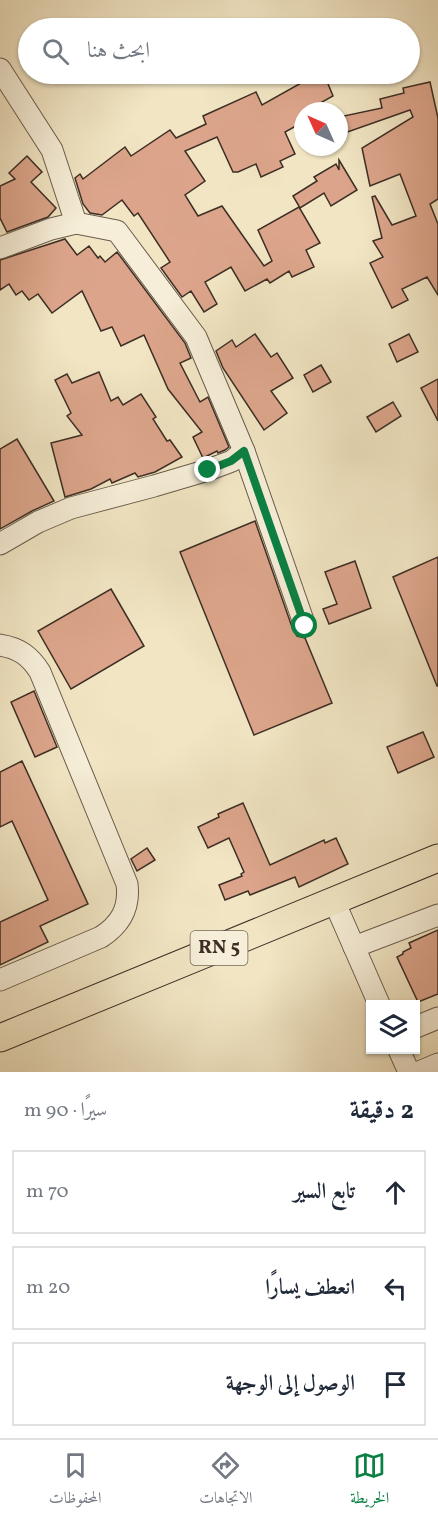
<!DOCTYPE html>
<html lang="ar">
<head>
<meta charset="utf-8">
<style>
	:root { --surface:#fff; --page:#f2f2f3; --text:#1f2937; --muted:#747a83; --line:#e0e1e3; --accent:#0b8043 }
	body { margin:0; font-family:Vollkorn,Amiri,serif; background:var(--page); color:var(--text); direction:rtl }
	.controls { position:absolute; right:18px; bottom:18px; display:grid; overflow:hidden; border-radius:0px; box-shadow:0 2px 4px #0004 }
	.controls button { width:54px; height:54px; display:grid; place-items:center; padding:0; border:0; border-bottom:2px solid var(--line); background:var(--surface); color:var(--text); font:30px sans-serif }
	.compass { position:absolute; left:294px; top:102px; width:54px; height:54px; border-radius:50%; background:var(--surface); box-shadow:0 2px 4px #0004; rotate:315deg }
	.stop { position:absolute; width:18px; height:18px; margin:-14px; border:4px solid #0b8043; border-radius:50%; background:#fff }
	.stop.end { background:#0b8043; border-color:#fff; box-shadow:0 2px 6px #0008 }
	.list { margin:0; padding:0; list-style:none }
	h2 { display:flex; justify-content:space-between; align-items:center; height:78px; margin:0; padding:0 24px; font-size:26px }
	h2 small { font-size:20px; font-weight:400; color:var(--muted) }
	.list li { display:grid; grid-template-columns:39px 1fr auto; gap:18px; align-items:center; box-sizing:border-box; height:84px; margin:0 12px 12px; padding:0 12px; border:2px solid var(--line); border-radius:0px }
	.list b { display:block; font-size:22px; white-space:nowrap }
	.list em { font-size:20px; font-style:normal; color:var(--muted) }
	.icon { flex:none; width:33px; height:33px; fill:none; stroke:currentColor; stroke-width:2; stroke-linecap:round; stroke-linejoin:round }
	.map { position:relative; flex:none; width:438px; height:1072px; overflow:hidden; direction:ltr }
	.search { position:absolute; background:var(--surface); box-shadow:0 2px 4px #0004; left:18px; right:18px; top:18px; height:66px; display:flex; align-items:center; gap:15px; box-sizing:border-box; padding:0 21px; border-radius:33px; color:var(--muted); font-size:22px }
	.sheet { height:366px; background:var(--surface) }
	nav { display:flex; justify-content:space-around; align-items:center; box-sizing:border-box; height:84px; border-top:2px solid var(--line); background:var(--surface); font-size:16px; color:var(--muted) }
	nav a { display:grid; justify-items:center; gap:3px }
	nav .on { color:var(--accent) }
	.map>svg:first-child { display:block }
	.building { fill:#dca58b; stroke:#3d2e25; stroke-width:1.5 }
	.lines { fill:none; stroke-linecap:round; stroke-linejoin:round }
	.minor-casing { stroke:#6a5c4c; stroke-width:23 }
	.major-casing { stroke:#3d2e25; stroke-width:29 }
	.minor { stroke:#f6eed8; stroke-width:21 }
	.major { stroke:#f1e5c3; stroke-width:27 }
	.route { stroke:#0b8043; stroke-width:8 }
	.labels { text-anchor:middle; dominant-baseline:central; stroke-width:6; stroke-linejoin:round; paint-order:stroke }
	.shield { fill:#f6eed8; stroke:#74685b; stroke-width:1.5 }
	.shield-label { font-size:20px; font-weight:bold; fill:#3d2e25 }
</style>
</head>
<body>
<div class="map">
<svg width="438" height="1072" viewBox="0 0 438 1072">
	<rect width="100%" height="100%" fill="#f1e5c3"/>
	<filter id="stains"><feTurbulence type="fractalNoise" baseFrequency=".00333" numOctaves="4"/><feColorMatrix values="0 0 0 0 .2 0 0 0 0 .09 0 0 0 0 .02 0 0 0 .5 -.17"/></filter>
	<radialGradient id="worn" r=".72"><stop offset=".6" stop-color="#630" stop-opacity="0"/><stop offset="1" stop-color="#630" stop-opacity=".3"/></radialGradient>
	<g class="building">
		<polygon points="317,74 324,74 333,96 306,111 303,111 303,122 285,132 295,154 280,161 283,167 261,177 256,164 238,172 233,172 217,137 185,151 205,181 185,195 198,216 222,206 264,266 272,261 258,230 299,207 320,243 306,250 314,267 292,277 289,271 270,283 267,279 245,291 231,267 205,282 217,304 204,312 191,291 182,297 161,268 170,262 138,213 134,216 122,200 102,215 90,213 83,204 75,178 80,174 83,179 125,147 131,156 170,130 176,138 206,124 203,116 256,92 262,105"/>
		<polygon points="430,82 438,118 438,199 430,204 438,224 438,295 427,277 402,289 408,300 392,308 370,263 383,257 373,241 382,238 372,197 375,196 392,225 416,216 400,174 370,186 362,148 413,117 410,110 339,135 339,117 382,108 380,99 404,93 403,88"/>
		<polygon points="27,156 42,172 31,182 56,208 48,217 7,232 0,218 0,186 15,179 9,173"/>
		<polygon points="339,160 357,190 331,206 324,193 300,208 293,196 317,181 314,177 336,164 339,170"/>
		<polygon points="65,239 77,255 89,246 98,258 100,256 105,262 117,252 185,343 191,358 180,363 200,402 208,397 229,447 225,450 218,453 217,451 203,458 193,437 202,432 168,389 144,335 121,346 112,327 101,331 82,291 52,313 38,294 29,300 22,291 16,295 9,284 0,290 0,260"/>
		<polygon points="255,334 271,357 277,353 293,378 271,391 287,413 264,430 223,368 216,351 232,340 236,347"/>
		<polygon points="409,334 418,352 397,362 389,344"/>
		<polygon points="321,365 331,382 313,392 304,375"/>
		<polygon points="99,372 111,401 118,397 123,405 141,394 156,417 153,419 167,441 170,440 182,457 155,472 138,477 135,473 112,483 110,479 91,489 65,497 51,443 82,435 67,416 71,413 55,380 67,374 72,383"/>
		<polygon points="438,379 438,421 421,388"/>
		<polygon points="393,402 401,416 376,432 367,417"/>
		<polygon points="17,439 54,501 32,511 0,529 0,449"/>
		<polygon points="255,521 293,630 297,636 305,638 332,703 254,735 180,552"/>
		<polygon points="438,557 438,686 437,686 393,577"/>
		<polygon points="355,561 371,608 329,624 323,609 337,604 325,572"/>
		<polygon points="111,589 144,646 71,689 38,631"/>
		<polygon points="34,691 57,747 35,757 11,702"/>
		<polygon points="423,732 434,757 398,773 387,747"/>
		<polygon points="22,761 88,904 40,926 48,942 0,965 0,922 48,900 12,821 0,827 0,772"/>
		<polygon points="243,803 270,865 324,840 325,843 336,838 348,864 299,887 295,877 250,895 248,891 225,900 219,885 242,876 241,874 244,872 229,838 208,848 198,827 219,817 218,814"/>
		<polygon points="147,848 155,860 137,871 131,859"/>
		<polygon points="438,930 438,994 418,1002 397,957 403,954 403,952 411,948 409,943"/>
	</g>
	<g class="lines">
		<g class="minor-casing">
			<g id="minor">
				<polyline points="0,69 52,150 76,223"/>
				<polyline points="0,248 51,229 76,223 117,231 196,337 244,451 232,461 208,470 154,486 71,508 38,522 0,544"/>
				<polyline points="244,451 305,626"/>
				<path d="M0 645C19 648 30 656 40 672L127 884C130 908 121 924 101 937L0 980"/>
				<polyline points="334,901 379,1004"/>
				<polyline points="354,947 438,915"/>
				<polyline points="416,1027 438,1018"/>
				<polyline points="399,1050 409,1072"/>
				<polyline points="419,1072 438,1064"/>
			</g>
		</g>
		<g class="major-casing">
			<polyline id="major" points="0,1038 438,858"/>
		</g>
		<use href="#minor" class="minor"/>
		<use href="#major" class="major"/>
	</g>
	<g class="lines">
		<polyline class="route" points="208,470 231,461 244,451 305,626"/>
	</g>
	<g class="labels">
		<rect class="shield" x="190.5" y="931" width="57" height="34" rx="4.5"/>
		<g class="shield-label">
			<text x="219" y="948">RN 5</text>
		</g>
	</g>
	<rect width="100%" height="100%" filter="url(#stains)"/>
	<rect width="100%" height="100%" fill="url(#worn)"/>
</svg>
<div class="controls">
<button><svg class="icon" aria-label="layers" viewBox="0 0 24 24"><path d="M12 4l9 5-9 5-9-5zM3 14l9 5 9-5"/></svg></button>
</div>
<svg class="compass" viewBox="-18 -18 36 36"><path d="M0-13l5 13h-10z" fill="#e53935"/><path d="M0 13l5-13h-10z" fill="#747a83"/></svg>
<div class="stop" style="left:305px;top:626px"></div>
<div class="stop end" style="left:208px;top:470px"></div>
<div class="search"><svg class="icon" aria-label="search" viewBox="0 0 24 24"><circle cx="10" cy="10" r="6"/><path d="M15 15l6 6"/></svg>ابحث هنا</div>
</div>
<section class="sheet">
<h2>2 دقيقة<small>سيرًا · 90 m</small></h2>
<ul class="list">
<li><svg class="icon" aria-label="ahead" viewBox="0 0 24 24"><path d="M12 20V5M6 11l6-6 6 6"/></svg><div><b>تابع السير</b></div><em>70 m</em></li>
<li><svg class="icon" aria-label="left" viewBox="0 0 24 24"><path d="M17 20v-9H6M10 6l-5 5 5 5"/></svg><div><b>انعطف يسارًا</b></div><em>20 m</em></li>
<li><svg class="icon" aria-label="arrive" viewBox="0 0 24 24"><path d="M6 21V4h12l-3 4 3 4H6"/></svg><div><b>الوصول إلى الوجهة</b></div></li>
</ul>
</section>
<nav>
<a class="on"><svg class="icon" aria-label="map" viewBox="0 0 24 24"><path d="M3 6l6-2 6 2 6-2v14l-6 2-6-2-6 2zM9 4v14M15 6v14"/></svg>الخريطة</a>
<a><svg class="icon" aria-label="directions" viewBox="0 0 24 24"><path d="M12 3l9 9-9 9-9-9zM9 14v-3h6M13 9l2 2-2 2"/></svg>الاتجاهات</a>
<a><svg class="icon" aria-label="saved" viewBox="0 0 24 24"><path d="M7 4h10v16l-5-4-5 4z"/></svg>المحفوظات</a>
</nav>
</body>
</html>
